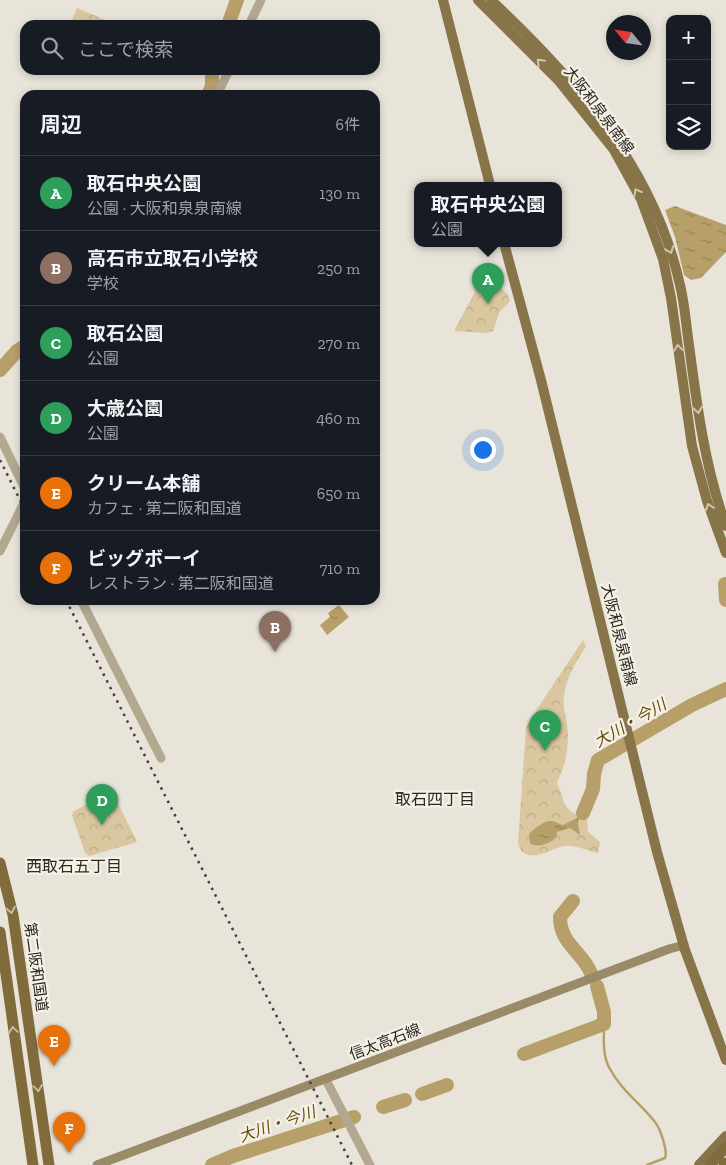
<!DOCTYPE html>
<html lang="ja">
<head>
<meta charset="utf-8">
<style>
	:root { --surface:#171b24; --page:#20242c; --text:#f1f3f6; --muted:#9ea1a6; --line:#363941; --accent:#b45309 }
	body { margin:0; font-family:"Zilla Slab","Noto Sans JP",serif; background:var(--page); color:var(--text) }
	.controls { position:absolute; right:15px; top:15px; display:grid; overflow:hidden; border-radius:10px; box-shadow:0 2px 8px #0003 }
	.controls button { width:45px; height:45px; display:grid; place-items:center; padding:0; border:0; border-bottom:1px solid var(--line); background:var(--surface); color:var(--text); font:25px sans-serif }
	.compass { position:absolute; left:606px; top:15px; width:45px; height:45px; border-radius:50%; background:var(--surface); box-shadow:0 2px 8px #0003; rotate:299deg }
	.you { position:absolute; left:482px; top:449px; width:18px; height:18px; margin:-12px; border:4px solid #fff; border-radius:50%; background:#1a73e8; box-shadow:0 0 0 8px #1a73e833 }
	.badge { display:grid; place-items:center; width:32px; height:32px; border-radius:50%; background:var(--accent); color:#fff; font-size:16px; font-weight:700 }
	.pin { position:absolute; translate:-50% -41px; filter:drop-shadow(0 1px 2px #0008) }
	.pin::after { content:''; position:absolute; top:26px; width:18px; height:15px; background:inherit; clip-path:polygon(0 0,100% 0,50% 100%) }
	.popup { position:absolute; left:414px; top:182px; width:148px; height:65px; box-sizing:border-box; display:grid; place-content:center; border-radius:10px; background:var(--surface); filter:drop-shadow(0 1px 4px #0005); font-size:16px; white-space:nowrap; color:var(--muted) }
	.popup b { font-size:19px; color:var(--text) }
	.popup::after { content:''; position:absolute; left:50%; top:100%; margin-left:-10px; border:10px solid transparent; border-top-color:var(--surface) }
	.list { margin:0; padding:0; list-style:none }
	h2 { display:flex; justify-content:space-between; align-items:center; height:65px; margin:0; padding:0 20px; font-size:21px }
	h2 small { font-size:16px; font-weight:400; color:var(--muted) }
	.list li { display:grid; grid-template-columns:32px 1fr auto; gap:15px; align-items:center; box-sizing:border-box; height:75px; padding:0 20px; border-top:1px solid var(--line) }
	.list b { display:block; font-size:19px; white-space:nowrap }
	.list p { margin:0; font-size:16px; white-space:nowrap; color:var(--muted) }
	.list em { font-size:16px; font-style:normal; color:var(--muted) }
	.icon { flex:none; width:28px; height:28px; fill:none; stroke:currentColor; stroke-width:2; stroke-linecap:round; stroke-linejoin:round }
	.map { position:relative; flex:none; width:726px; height:1165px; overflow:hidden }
	.search { position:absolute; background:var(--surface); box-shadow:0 2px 8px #0003; left:20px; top:20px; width:360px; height:55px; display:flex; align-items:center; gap:12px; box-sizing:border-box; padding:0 18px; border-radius:15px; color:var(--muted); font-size:19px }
	.panel { position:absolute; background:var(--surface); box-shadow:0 2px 8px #0003; left:20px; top:90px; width:360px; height:515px; border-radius:15px }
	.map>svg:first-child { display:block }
	.park { fill:url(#park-crowns) }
	.water { fill:url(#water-ripples) }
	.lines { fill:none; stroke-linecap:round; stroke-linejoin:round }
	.stream { stroke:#b79f69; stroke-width:2.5 }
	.river { stroke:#b79f69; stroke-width:14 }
	.tertiary { stroke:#b2a890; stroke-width:9 }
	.secondary { stroke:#9a8a67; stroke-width:9 }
	.primary { stroke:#887449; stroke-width:10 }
	.trunk { stroke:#806b3b; stroke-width:11 }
	.rail { stroke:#43413c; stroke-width:2.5; stroke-dasharray:2.5 5; stroke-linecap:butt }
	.oneway { stroke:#d0c5af }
	.oneway2 { stroke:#c7bba2 }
	.labels { text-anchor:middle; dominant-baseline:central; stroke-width:4.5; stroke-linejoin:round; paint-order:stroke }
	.street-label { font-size:15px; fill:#282622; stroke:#f6f1e6 }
	.water-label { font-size:16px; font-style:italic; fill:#674e0a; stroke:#f6f1e6 }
	.neighbourhood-label { font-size:16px; fill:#2e2a22; stroke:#f6f1e6 }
</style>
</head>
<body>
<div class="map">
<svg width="726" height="1165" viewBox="0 0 726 1165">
	<defs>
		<pattern id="park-crowns" width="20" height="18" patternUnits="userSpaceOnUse" patternTransform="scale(1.25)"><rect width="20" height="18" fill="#dac7a0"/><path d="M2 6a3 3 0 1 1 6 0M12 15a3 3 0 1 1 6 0" fill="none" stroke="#bbab8a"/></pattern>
		<pattern id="water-ripples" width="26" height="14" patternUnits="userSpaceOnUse" patternTransform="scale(1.25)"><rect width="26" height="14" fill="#b79f69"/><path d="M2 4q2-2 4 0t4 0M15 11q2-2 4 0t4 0" fill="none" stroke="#958156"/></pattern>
	</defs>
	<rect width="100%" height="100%" fill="#e9e4d9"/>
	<g class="park">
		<polygon points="77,8 115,24 114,25 70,25"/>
		<polygon points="484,275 507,293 510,301 499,313 493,331 486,333 454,331"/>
		<path d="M583 640 586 646C576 662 567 676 564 695 562 709 568 720 568 734 568 750 565 768 557 782L565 805 571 812 587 818 588 832 600 842 598 853C589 851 576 845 566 846 550 847 537 863 521 851L518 843 526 728 537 709Z"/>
		<polygon points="112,791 137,842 89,856 85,853 72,815 74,811"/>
	</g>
	<g class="water">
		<polygon points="675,206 726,225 726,252 701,278 691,280 684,275 675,237 665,210"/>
		<polygon points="339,605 349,617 327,635 320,625 330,617 328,613"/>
		<path d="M579 817 578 823 580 835 570 828 557 832 556 838C549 843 538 849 530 843L529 834C534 829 543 821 551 821 555 821 559 824 563 825Z"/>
	</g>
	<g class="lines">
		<path class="stream" d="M604 1024C604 1038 602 1056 610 1069 621 1090 641 1104 655 1122 660 1128 668 1151 665 1158L647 1165"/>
		<g class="river">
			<polyline points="228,25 237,0"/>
			<polyline points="208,95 212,86 212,70"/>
			<polyline points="0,370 17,351 25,346"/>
			<polyline points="725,584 726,600"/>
			<polyline points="583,813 593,789 594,774 598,760 692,705 726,689"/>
			<path d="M573 901 560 917C560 944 581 950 591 973"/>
			<polyline points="524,1054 604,1024 604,1012 597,986"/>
			<polyline points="422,1094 447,1085"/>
			<polyline points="383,1107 405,1100"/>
			<polyline points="212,1165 233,1156 354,1117"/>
		</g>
		<g class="tertiary">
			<polyline points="249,25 261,0"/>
			<polyline points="217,95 229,70"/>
			<polyline points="0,437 25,489"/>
			<polyline points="0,551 25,501"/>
			<polyline points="81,600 161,758"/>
			<polyline points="326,1080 370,1165"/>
		</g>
		<polyline class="secondary" points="97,1165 669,949 684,945"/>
		<g class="primary">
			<polyline points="443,0 490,185"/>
			<polyline points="478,0 558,80 614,150 641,199 663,259 671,298 692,446 707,501 726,553"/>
			<path d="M491 0C576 80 654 168 680 285 685 305 686 325 689 345 697 406 705 468 726 526"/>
			<polyline points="504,243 541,380 657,852 685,950 726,1060"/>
			<polyline points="699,1165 726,1136"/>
		</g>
		<g class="trunk">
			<polyline points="0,863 13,915 49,1165"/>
			<polyline points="0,932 33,1165"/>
			<polyline points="710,1165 726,1147"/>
			<polyline points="724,1165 726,1163"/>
		</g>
		<g class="rail">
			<polyline points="0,460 25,510"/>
			<polyline points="66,600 352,1165"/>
		</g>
	</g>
	<defs><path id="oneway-chevron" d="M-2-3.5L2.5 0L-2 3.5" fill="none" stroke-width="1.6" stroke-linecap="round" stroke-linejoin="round" transform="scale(1.25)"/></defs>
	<g class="oneway">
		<use href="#oneway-chevron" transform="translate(540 62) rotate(-135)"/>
		<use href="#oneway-chevron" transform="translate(637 192) rotate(-119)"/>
		<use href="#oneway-chevron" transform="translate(670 250) rotate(69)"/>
		<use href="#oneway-chevron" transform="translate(678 348) rotate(-98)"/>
		<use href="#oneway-chevron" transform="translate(698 410) rotate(81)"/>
		<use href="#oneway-chevron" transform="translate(709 507) rotate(-108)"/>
	</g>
	<g class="oneway2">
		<use href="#oneway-chevron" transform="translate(11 910) rotate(78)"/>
		<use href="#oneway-chevron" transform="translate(13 1030) rotate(-98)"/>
		<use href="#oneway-chevron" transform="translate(38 1088) rotate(82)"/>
	</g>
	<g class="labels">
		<g class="street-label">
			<text transform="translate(599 110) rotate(53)">大阪和泉泉南線</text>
			<text transform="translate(619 635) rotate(76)">大阪和泉泉南線</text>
			<text transform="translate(36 967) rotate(82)">第二阪和国道</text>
			<text transform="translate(385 1042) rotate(-21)">信太高石線</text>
		</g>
		<g class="water-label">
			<text transform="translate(630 723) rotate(-30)">大川・今川</text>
			<text transform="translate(277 1124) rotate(-19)">大川・今川</text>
		</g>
		<g class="neighbourhood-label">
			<text x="435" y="799">取石四丁目</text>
			<text x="74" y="866">西取石五丁目</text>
		</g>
	</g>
</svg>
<div class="controls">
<button>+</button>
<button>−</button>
<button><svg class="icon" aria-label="layers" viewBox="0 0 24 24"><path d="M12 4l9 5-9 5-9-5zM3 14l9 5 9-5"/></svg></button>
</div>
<svg class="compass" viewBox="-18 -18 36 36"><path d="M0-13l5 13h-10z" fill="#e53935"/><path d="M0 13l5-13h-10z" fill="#9ea1a6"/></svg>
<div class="you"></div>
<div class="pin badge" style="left:488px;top:304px;background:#2e9e5b">A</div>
<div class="popup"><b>取石中央公園</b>公園</div>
<div class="pin badge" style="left:275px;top:652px;background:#8d6e63">B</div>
<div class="pin badge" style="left:545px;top:751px;background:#2e9e5b">C</div>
<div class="pin badge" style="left:102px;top:825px;background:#2e9e5b">D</div>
<div class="pin badge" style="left:54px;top:1066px;background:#e8710a">E</div>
<div class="pin badge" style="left:69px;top:1153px;background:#e8710a">F</div>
<div class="search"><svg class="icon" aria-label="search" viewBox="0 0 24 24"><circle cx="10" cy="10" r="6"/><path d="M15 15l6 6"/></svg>ここで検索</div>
<section class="panel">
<h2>周辺<small>6件</small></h2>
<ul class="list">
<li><span class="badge" style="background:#2e9e5b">A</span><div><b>取石中央公園</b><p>公園 · 大阪和泉泉南線</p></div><em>130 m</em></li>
<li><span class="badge" style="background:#8d6e63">B</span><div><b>高石市立取石小学校</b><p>学校</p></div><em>250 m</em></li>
<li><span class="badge" style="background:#2e9e5b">C</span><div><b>取石公園</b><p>公園</p></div><em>270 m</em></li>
<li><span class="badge" style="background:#2e9e5b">D</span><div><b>大歳公園</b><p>公園</p></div><em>460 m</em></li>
<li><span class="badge" style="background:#e8710a">E</span><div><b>クリーム本舗</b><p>カフェ · 第二阪和国道</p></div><em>650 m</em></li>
<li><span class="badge" style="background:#e8710a">F</span><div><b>ビッグボーイ</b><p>レストラン · 第二阪和国道</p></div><em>710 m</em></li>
</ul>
</section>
</div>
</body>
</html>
